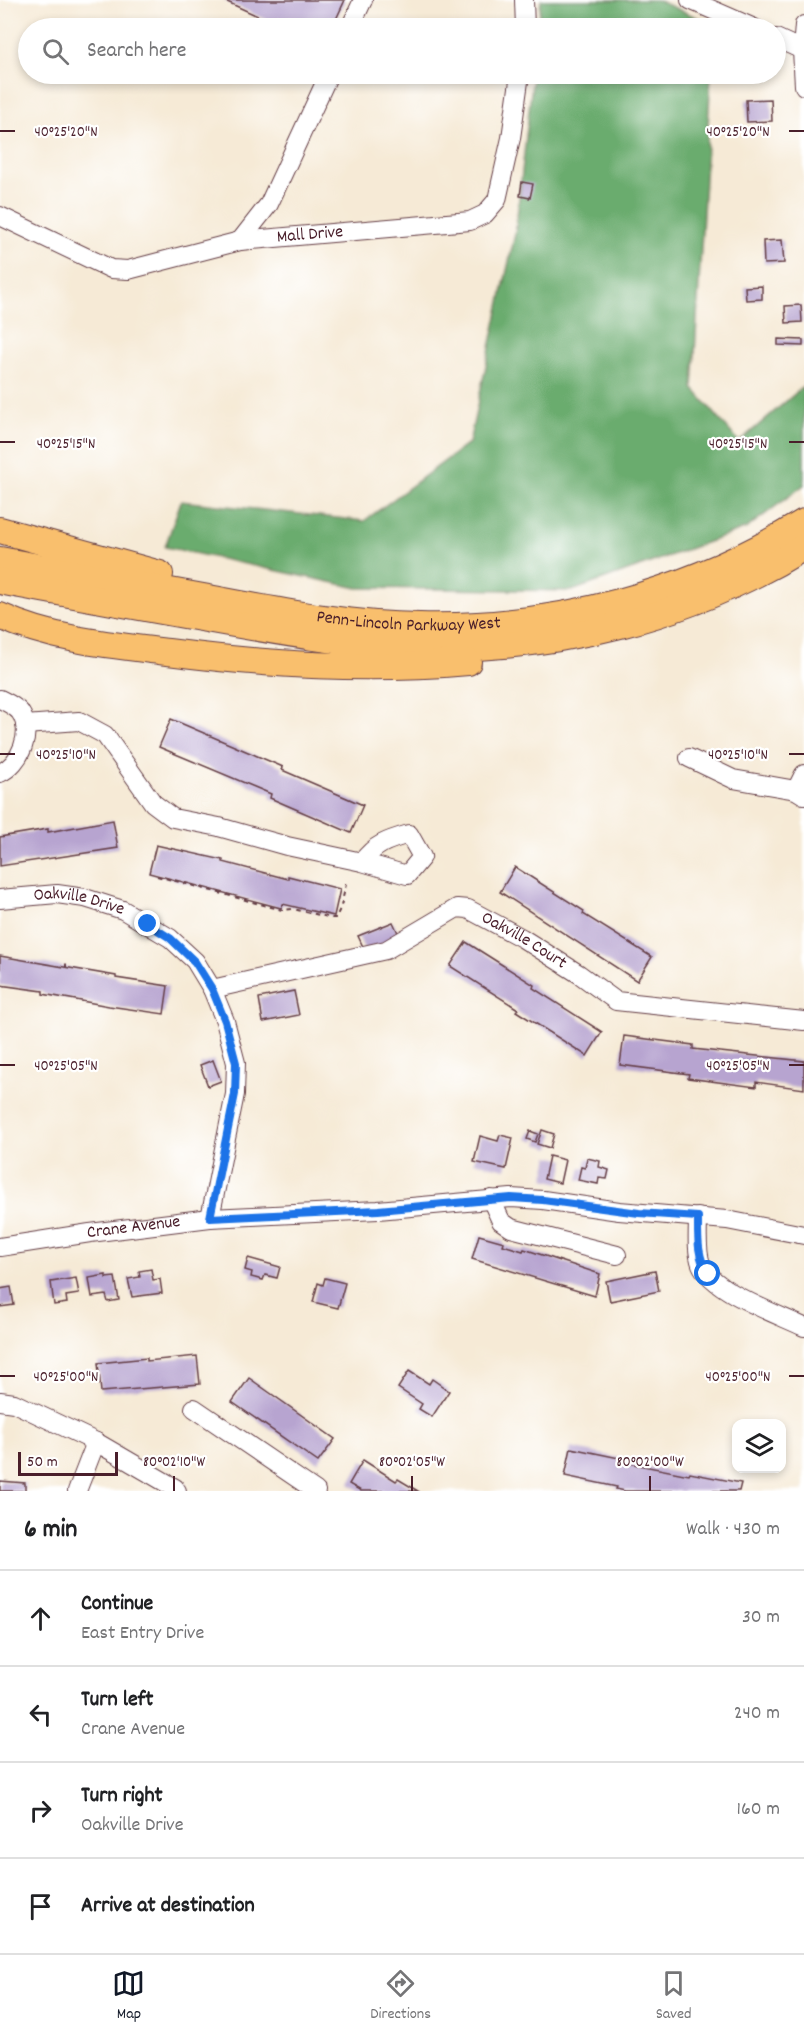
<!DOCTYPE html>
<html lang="en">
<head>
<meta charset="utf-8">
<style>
	:root { --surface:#fff; --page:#f2f2f2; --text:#202124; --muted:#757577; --line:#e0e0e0; --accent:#111827 }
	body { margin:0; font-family:Dekko,sans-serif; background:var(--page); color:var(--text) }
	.controls { position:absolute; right:18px; bottom:18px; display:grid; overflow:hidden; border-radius:12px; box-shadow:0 3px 9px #0003 }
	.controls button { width:54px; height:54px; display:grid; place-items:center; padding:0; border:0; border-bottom:2px solid var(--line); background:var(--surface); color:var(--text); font:30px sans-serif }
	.scale { position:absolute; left:18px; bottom:15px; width:100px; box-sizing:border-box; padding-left:6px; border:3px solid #4a1f2b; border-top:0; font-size:16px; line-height:21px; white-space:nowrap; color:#4a1f2b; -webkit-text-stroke:4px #fff; paint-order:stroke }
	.stop { position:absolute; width:18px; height:18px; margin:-14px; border:4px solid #1a73e8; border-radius:50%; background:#fff }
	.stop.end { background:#1a73e8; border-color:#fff; box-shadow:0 2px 6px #0008 }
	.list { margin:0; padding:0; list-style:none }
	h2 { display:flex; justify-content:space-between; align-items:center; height:78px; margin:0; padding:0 24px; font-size:26px }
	h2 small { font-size:20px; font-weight:400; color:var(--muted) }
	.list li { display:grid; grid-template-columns:39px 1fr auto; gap:18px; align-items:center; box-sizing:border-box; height:96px; padding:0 24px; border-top:2px solid var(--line) }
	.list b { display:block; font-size:22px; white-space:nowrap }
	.list p { margin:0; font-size:20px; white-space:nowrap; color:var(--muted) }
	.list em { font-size:20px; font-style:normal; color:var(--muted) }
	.icon { flex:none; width:33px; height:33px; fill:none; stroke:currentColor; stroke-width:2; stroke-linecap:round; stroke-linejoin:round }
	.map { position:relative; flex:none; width:804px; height:1491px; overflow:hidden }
	.search { position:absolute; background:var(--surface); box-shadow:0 3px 9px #0003; left:18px; right:18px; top:18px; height:66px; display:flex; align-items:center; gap:15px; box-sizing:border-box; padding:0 21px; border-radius:33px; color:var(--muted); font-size:22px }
	.sheet { height:462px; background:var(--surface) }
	nav { display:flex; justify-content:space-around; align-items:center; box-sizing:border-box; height:84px; border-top:2px solid var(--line); background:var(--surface); font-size:16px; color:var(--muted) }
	nav a { display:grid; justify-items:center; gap:3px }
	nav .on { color:var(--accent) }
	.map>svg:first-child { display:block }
	.forest { fill:#6aac6e; stroke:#5a664c; stroke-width:1.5 }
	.building { fill:#b7a4d0 }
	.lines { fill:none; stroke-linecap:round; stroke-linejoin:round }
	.minor-casing { stroke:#643d45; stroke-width:20 }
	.highway-casing { stroke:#643d45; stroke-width:28 }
	.path { stroke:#643d45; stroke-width:2; stroke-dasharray:4.5 4.5; stroke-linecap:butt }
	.minor { stroke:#fff; stroke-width:18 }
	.highway { stroke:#f9bf6d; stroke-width:26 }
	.route { stroke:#1a73e8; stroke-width:8 }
	.ticks { fill:none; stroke:#4a1f2b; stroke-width:2 }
	.labels { text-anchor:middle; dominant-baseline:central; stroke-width:4.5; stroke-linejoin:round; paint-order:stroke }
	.street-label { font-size:18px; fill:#4a1f2b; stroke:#fff }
	.ticks-label { font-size:15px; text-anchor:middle; fill:#4a1f2b; stroke:#fff; stroke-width:4.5; stroke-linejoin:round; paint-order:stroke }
</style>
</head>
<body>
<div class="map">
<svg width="804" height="1491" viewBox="0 0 804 1491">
	<rect width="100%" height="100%" fill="#fff"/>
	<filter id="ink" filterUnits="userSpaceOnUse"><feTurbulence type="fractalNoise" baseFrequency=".0167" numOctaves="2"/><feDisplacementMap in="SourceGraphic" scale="12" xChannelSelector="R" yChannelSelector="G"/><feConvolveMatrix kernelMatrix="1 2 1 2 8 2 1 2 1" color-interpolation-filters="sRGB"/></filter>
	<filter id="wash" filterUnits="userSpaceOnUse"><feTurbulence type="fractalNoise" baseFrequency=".008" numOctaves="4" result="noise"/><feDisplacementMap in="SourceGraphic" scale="24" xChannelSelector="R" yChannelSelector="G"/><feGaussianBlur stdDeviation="1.35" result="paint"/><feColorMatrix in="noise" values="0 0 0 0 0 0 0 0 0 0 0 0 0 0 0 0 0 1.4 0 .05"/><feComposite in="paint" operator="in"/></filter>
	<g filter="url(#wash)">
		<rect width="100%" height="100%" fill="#f6ead6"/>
		<g class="forest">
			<polygon points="541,0 657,0 714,25 714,28 538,28"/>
			<polygon points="533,74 711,74 693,388 739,442 804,386 804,485 747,528 572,591 358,588 165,547 181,501 364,521 469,443 515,234"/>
		</g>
		<g id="blocks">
			<g class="building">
				<polygon points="223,0 345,0 332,28 284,28"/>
				<polygon points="771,99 772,121 747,122 746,100"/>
				<polygon points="522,182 533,184 530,198 520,196"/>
				<polygon points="782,240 784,263 764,264 763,241"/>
				<polygon points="762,286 762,299 746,300 745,287"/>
				<polygon points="801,305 802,322 786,323 785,306"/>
				<polygon points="778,339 803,340 803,346 778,345"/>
				<polygon points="171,719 283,767 282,770 363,805 351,833 270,798 271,794 159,747"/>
				<polygon points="113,820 118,848 0,866 0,837 48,829 48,832"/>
				<polygon points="156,845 223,860 223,862 288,879 288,876 340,889 334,916 283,904 281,908 149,873"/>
				<polygon points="515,867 584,911 583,914 652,957 637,981 500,892"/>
				<polygon points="393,922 400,937 365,951 358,936"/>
				<polygon points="466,942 534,985 533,988 602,1032 587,1056 516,1011 518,1009 450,966"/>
				<polygon points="0,956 116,976 116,978 168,986 164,1014 109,1006 43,994 43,991 0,985"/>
				<polygon points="294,991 299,1015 263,1022 259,998"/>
				<polygon points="624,1036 693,1045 693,1049 804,1061 804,1089 756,1082 756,1087 688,1078 689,1074 620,1065"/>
				<polygon points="213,1060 221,1081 208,1086 200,1065"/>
				<polygon points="542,1130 554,1134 550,1148 537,1144"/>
				<polygon points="530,1131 538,1134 535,1142 527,1139"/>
				<polygon points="500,1135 513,1138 506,1169 474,1162 480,1136 498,1141"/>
				<polygon points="549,1156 565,1160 560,1183 544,1179"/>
				<polygon points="587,1158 600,1161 599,1167 609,1170 607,1179 599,1178 598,1184 578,1180 581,1167 585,1168"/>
				<polygon points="479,1235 504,1242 503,1245 523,1251 524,1249 600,1274 595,1296 472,1259"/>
				<polygon points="248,1258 280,1267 277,1278 265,1275 263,1280 251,1277 252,1272 245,1270"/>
				<polygon points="151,1269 153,1280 160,1279 162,1293 132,1297 128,1279 140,1277 139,1271"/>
				<polygon points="655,1271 659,1291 610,1301 606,1281"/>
				<polygon points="106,1275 106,1278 115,1277 119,1300 108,1302 106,1295 92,1297 89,1278"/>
				<polygon points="76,1278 79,1294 66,1296 67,1303 54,1305 51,1282"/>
				<polygon points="325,1278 345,1283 338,1308 313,1302 318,1283 323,1285"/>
				<polygon points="11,1287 14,1305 0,1307 0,1289"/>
				<polygon points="197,1356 200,1384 101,1392 98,1363 147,1358 147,1361"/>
				<polygon points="409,1371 429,1384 432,1379 449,1391 432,1417 419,1409 422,1404 398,1388"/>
				<polygon points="249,1378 335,1439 318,1462 232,1402"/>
				<polygon points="571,1448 624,1459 623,1462 689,1475 690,1473 741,1483 739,1491 625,1491 616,1489 617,1487 565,1476"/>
				<polygon points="363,1460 396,1481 398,1479 418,1491 361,1491 349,1484"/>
				<polygon points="0,1481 25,1483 25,1491 0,1491"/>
			</g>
		</g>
	</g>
	<g filter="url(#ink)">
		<use href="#blocks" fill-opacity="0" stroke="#643d45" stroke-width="1.5"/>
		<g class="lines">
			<g class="minor-casing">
				<g id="minor">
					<polyline points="524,0 525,28"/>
					<polyline points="690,0 754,28"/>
					<polyline points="804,25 802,50 804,86"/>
					<polyline points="350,28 363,0"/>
					<polyline points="776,38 802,50"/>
					<path id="s1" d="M0 216 111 269 128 270 240 241 470 221 485 214 497 200 511 138 520 74"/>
					<polyline points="240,241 269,204 329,74"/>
					<path d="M0 699C6 702 15 706 20 712 34 733 20 764 0 773"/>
					<path d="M25 725 79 721 105 735 153 803 173 818 219 827 287 846 362 862 407 875 422 857 409 834C388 840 375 844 362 862"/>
					<polyline points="689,758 733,779 796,790 804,795"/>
					<polyline points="796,790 804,774"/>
					<path id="s2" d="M0 899 57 894 85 898 123 910 170 938 195 961 212 989 225 1021 236 1063 235 1094 210 1218"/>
					<path id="s3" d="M212 989 386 950 457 908 468 909 522 938 579 974 616 1001 804 1021"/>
					<polyline points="491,1199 501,1221 511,1228 617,1255"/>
					<path d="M698 1217C698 1232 696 1250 701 1264 712 1291 777 1314 804 1327"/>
					<path id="s4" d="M0 1247 90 1233 210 1218 378 1210 511 1198 543 1200 619 1211 727 1220 804 1235"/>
					<polyline points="0,1401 14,1403 96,1442 175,1488 177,1491"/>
					<polyline points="194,1408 316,1491"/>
					<polyline points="77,1491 96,1442"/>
				</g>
			</g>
			<g class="highway-casing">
				<g id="highway">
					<polyline points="0,530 160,574"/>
					<path id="s5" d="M0 560C71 573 143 586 214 599 282 612 351 625 420 626 555 629 690 593 804 522"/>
					<path d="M0 581C67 594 134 606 201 618 273 631 344 644 417 647 550 653 692 617 804 547"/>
					<path d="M0 616C53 640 111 645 168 652 269 665 367 671 468 662"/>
				</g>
			</g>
			<g class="path">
				<polyline points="157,876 282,910 293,909 332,918 336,918 341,906 347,880"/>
				<polyline points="66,968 66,963"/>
			</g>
			<use href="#minor" class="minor"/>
			<use href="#highway" class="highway"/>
		</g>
	</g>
	<g class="lines" filter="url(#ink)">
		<path class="route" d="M148 924 170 938 195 962 212 989 225 1021 236 1063 235 1094 210 1218 378 1210 511 1198 543 1200 639 1213 698 1217C698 1238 697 1256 708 1274"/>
	</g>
	<path class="ticks" d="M0 131H15M789 131H804M0 442H15M789 442H804M0 754H15M789 754H804M0 1065H15M789 1065H804M0 1376H15M789 1376H804M174 1476V1491M412 1476V1491M650 1476V1491"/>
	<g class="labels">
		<g class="street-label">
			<text stroke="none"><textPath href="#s1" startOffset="326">Mall Drive</textPath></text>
			<text stroke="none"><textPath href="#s5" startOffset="414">Penn-Lincoln Parkway West</textPath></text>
			<text stroke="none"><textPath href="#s2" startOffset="80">Oakville Drive</textPath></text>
			<text stroke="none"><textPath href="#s3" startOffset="336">Oakville Court</textPath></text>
			<text stroke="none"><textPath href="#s4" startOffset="135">Crane Avenue</textPath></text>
		</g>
	</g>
	<g class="ticks-label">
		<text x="66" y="136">40°25'20"N</text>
		<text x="738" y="136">40°25'20"N</text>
		<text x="66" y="448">40°25'15"N</text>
		<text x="738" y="448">40°25'15"N</text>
		<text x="66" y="759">40°25'10"N</text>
		<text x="738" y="759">40°25'10"N</text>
		<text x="66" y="1070">40°25'05"N</text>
		<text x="738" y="1070">40°25'05"N</text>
		<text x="66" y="1381">40°25'00"N</text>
		<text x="738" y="1381">40°25'00"N</text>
		<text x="174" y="1466">80°02'10"W</text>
		<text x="412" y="1466">80°02'05"W</text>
		<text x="650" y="1466">80°02'00"W</text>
	</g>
</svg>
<div class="controls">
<button><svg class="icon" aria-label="layers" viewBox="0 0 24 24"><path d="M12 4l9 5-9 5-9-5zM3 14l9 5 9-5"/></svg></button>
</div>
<div class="scale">50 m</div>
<div class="stop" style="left:708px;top:1274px"></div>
<div class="stop end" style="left:148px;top:924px"></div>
<div class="search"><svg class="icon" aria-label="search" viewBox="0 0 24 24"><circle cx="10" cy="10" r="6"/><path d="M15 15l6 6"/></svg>Search here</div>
</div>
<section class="sheet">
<h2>6 min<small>Walk · 430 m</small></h2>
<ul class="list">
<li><svg class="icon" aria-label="ahead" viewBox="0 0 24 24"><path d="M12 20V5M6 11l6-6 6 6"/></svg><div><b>Continue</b><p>East Entry Drive</p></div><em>30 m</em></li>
<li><svg class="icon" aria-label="left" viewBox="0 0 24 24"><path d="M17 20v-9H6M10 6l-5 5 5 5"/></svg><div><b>Turn left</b><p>Crane Avenue</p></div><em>240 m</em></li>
<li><svg class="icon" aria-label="right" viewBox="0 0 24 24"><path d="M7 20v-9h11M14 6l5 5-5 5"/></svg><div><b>Turn right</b><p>Oakville Drive</p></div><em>160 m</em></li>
<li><svg class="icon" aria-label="arrive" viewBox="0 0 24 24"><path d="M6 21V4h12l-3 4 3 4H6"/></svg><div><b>Arrive at destination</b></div></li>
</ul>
</section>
<nav>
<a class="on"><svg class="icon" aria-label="map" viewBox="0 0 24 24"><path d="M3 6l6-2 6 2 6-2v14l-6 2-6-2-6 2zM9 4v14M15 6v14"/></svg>Map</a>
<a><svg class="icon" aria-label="directions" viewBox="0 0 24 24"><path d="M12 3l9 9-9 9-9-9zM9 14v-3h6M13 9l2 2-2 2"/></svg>Directions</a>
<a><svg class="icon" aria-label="saved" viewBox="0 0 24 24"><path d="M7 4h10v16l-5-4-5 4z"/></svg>Saved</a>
</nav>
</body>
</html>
